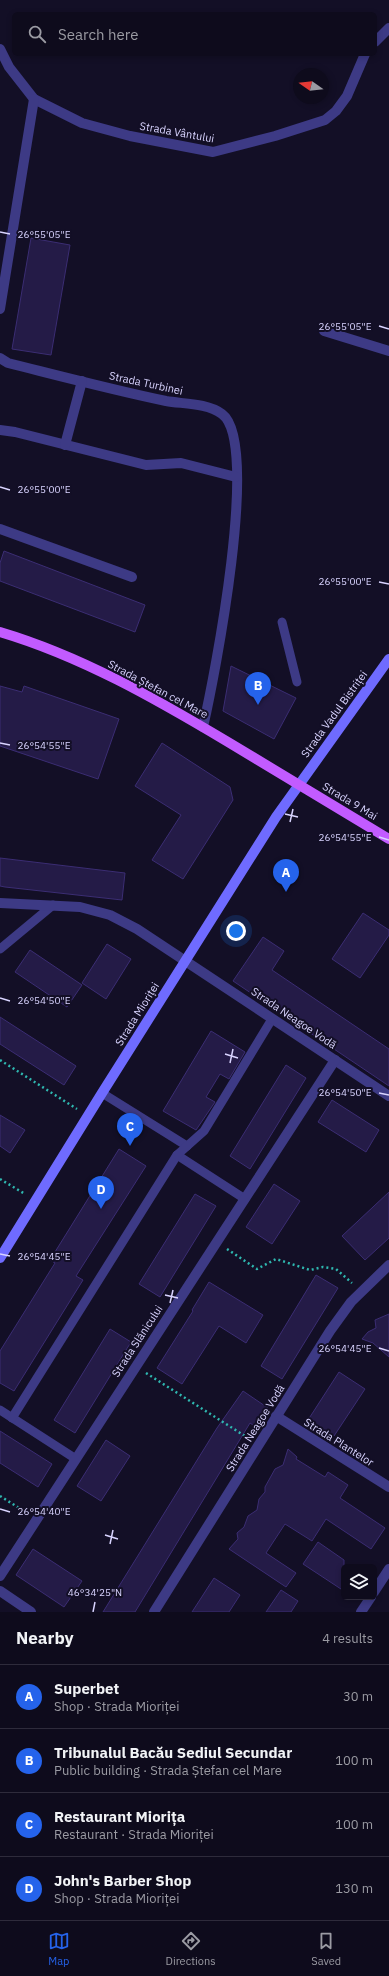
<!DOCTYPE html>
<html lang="en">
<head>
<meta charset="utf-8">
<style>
	:root { --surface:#0e0b1c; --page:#1c1929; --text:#f1f3f6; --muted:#9b9ba3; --line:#2e2b3b; --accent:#2563eb }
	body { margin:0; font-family:"IBM Plex Sans",sans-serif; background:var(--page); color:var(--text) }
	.controls { position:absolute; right:12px; bottom:12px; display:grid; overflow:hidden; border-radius:6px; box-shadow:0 2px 6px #0003 }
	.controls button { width:36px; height:36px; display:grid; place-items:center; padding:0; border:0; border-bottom:1px solid var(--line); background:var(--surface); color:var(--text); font:20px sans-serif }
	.compass { position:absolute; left:293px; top:68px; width:36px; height:36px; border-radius:50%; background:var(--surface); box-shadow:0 2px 6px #0003; rotate:284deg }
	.you { position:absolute; left:236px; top:931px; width:14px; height:14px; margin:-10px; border:3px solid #fff; border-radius:50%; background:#1a73e8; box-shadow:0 0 0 6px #1a73e833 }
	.badge { display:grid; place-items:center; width:26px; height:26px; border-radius:50%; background:var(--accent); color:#fff; font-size:13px; font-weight:700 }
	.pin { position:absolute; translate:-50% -33px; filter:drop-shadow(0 1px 2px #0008) }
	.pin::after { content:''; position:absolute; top:21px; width:14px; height:12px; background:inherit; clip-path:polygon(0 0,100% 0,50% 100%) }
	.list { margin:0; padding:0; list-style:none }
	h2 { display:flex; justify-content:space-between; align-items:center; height:52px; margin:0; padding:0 16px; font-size:17px }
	h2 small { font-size:13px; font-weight:400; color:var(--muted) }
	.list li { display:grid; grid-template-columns:26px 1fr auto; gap:12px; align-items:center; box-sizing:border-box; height:64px; padding:0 16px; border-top:1px solid var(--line) }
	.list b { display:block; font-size:15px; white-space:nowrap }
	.list p { margin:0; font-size:13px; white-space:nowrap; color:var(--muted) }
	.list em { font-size:13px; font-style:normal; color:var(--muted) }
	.icon { flex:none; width:22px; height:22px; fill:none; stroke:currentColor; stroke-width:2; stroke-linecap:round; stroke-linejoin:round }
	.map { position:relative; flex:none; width:389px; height:1612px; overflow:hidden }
	.search { position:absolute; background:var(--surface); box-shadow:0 2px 6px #0003; left:12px; right:12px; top:12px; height:44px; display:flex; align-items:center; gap:10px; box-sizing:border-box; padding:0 14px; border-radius:6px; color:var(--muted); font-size:15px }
	.sheet { height:308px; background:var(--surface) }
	nav { display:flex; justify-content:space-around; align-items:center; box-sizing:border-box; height:56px; border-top:1px solid var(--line); background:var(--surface); font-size:11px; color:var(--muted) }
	nav a { display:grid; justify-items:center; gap:2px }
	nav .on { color:var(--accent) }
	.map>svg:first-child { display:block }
	.building { fill:#241b47; stroke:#3b2d73 }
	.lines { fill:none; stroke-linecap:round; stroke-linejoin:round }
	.path { stroke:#2fb8b0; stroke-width:2.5; stroke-dasharray:2 3; stroke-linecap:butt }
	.lane { stroke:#3d3a85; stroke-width:9 }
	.street { stroke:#3d3a85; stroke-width:10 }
	.secondary { stroke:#6f6bff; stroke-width:10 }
	.primary { stroke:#c25bff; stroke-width:10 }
	.ticks { fill:none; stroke:#d9d4ff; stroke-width:1.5 }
	.labels { text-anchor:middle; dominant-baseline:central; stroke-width:4; stroke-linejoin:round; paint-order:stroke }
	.street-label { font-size:11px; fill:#d9d4ff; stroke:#130f26 }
	.ticks-label { font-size:10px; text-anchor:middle; fill:#d9d4ff; stroke:#130f26; stroke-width:4; stroke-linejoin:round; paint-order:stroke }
</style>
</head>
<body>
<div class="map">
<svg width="389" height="1612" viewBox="0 0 389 1612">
	<rect width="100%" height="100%" fill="#130f26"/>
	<g class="building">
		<polygon points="31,238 70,245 51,355 12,349"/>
		<polygon points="4,551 145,605 135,632 0,581 0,563"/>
		<polygon points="231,666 296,698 274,739 223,711"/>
		<polygon points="0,686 22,692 24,686 119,719 98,779 0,746"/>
		<polygon points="162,743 230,787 233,800 183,879 152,860 181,815 135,786"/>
		<polygon points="0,858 125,873 122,900 5,887 0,886"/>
		<polygon points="363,913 389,930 389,935 360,978 332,959"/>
		<polygon points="263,937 284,951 272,970 389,1049 389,1086 233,981"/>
		<polygon points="107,944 131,959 106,999 82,983"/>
		<polygon points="30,950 82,985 67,1007 15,972"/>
		<polygon points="0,1017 76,1066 64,1085 0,1044"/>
		<polygon points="211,1031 245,1052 229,1079 220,1074 206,1097 215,1102 196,1130 163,1111"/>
		<polygon points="286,1065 306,1078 250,1169 230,1156"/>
		<polygon points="332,1100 379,1130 366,1152 318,1122"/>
		<polygon points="0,1115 25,1130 10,1153 0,1146"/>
		<polygon points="119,1149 146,1166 76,1276 83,1280 14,1391 0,1383 0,1351 55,1263 50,1260"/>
		<polygon points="274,1184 300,1201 272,1244 246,1227"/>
		<polygon points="389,1192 389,1238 365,1260 342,1236"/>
		<polygon points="195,1194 216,1206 160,1297 139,1284"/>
		<polygon points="316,1275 338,1288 282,1379 261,1366"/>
		<polygon points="209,1282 263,1315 246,1343 219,1326 182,1384 157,1368 193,1311 192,1310"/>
		<polygon points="389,1314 389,1357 373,1343 362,1339 368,1332 376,1328 375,1320"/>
		<polygon points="110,1329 131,1342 75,1433 54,1420"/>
		<polygon points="339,1372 365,1389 334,1436 308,1420"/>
		<polygon points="243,1391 268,1408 256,1427 250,1423 135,1612 103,1612 217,1428"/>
		<polygon points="0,1431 52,1464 38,1487 0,1463"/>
		<polygon points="106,1440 130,1456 101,1501 77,1486"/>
		<polygon points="288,1449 297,1457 296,1459 325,1477 328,1472 348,1485 340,1498 385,1528 371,1549 326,1519 312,1541 285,1524 266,1553 296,1573 286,1587 229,1549 238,1539 237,1533 244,1527 248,1516 257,1510 259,1499 265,1492 265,1487 275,1469 283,1465"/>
		<polygon points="318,1542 344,1560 344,1591 303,1564"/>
		<polygon points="33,1549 82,1581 64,1607 16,1575"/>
		<polygon points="214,1578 240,1595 229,1612 192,1612"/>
		<polygon points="281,1590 298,1601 291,1612 266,1612"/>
	</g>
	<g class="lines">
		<g class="path">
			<polyline points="0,1060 77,1109"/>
			<polyline points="0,1179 25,1194"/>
			<polyline points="227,1249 257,1269 276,1259 310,1270 323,1267 336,1269 352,1283"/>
			<polyline points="146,1373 248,1438"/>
			<polyline points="0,1496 27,1513"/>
		</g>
		<g class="lane">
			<polyline points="282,622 297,682"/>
			<polyline points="0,949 53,905"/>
			<polyline points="102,1093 187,1146"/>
			<polyline points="177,1155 245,1199"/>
			<polyline points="0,1410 76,1459"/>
			<polyline points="12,1418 177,1155 204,1131 272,1019"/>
		</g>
		<g class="street">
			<polyline points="375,42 389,28"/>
			<polyline points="0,49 9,67 34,99 82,123 130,136 213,152 275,136 325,120 336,111 347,96 365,54"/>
			<polyline points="0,309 34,99"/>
			<polyline points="324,331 389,351"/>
			<path d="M0 358 8 363C60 376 113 390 166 401 183 404 207 403 222 414 261 442 214 679 203 727"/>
			<polyline points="0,430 15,432 146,465 181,463 236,477"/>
			<polyline points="65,445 82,381"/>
			<polyline points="0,529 132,577"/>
			<polyline points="0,903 80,907 110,915 137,929 389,1096"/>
			<polyline points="276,1416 389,1487"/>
			<polyline points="0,1576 335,1060"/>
			<polyline points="0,1591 31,1612"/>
			<polyline points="374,1592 389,1569"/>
			<polyline points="154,1612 330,1331 351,1302 389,1265"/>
			<polyline points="361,1612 371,1597"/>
		</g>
		<polyline class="secondary" points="0,1258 102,1093 276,817 389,659"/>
		<path class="primary" d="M0 632C81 656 156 699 228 742 282 774 335 807 389 839"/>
	</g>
	<path class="ticks" d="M0 232 10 234M379 326 389 329M0 487 10 490M379 582 389 584M0 743 10 745M285 814 298 817M290 822 293 809M379 837 389 840M0 998 10 1001M225 1054 238 1058M230 1063 233 1049M379 1093 389 1095M0 1254 10 1256M165 1295 178 1298M170 1303 173 1290M379 1348 389 1351M0 1509 10 1512M105 1535 118 1539M110 1544 113 1530M93 1612 95 1602"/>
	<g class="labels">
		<g class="street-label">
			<text transform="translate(177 132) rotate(10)">Strada Vântului</text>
			<text transform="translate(146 383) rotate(12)">Strada Turbinei</text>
			<text transform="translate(158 689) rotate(28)">Strada Ștefan cel Mare</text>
			<text transform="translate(334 714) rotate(-54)">Strada Vadul Bistriței</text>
			<text transform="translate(350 801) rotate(31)">Strada 9 Mai</text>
			<text transform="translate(137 1014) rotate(-58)">Strada Mioriței</text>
			<text transform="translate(294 1018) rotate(34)">Strada Neagoe Vodă</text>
			<text transform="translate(137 1341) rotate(-57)">Strada Slănicului</text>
			<text transform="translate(255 1428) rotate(-58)">Strada Neagoe Vodă</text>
			<text transform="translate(339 1442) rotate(32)">Strada Plantelor</text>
		</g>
	</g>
	<g class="ticks-label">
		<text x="44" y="238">26°55'05"E</text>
		<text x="345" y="330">26°55'05"E</text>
		<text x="44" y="493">26°55'00"E</text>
		<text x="345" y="585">26°55'00"E</text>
		<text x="44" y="749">26°54'55"E</text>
		<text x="345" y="841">26°54'55"E</text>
		<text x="44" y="1004">26°54'50"E</text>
		<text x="345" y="1096">26°54'50"E</text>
		<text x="44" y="1260">26°54'45"E</text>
		<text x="345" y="1352">26°54'45"E</text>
		<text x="44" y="1515">26°54'40"E</text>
		<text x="95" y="1596">46°34'25"N</text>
	</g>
</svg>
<div class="controls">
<button><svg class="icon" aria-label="layers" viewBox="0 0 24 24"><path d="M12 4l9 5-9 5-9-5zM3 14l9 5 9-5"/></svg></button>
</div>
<svg class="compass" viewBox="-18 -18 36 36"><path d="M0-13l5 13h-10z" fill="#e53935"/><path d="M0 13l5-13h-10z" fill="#9b9ba3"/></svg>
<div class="you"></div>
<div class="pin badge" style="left:286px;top:892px">A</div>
<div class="pin badge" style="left:258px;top:705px">B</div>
<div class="pin badge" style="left:130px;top:1146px">C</div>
<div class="pin badge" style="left:101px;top:1209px">D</div>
<div class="search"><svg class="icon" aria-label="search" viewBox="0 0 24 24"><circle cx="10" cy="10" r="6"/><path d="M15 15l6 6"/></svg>Search here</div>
</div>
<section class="sheet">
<h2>Nearby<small>4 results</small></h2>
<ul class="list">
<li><span class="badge">A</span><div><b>Superbet</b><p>Shop · Strada Mioriței</p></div><em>30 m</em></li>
<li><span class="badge">B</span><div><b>Tribunalul Bacău Sediul Secundar</b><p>Public building · Strada Ștefan cel Mare</p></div><em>100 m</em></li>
<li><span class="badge">C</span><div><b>Restaurant Miorița</b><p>Restaurant · Strada Mioriței</p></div><em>100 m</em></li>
<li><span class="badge">D</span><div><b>John's Barber Shop</b><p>Shop · Strada Mioriței</p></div><em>130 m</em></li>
</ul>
</section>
<nav>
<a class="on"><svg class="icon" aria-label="map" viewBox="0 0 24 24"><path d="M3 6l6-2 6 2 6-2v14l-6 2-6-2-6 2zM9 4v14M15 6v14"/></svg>Map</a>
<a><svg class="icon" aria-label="directions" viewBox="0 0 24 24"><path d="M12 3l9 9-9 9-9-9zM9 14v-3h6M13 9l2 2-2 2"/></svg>Directions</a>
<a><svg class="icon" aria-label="saved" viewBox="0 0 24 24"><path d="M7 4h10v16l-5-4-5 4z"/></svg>Saved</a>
</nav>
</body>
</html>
